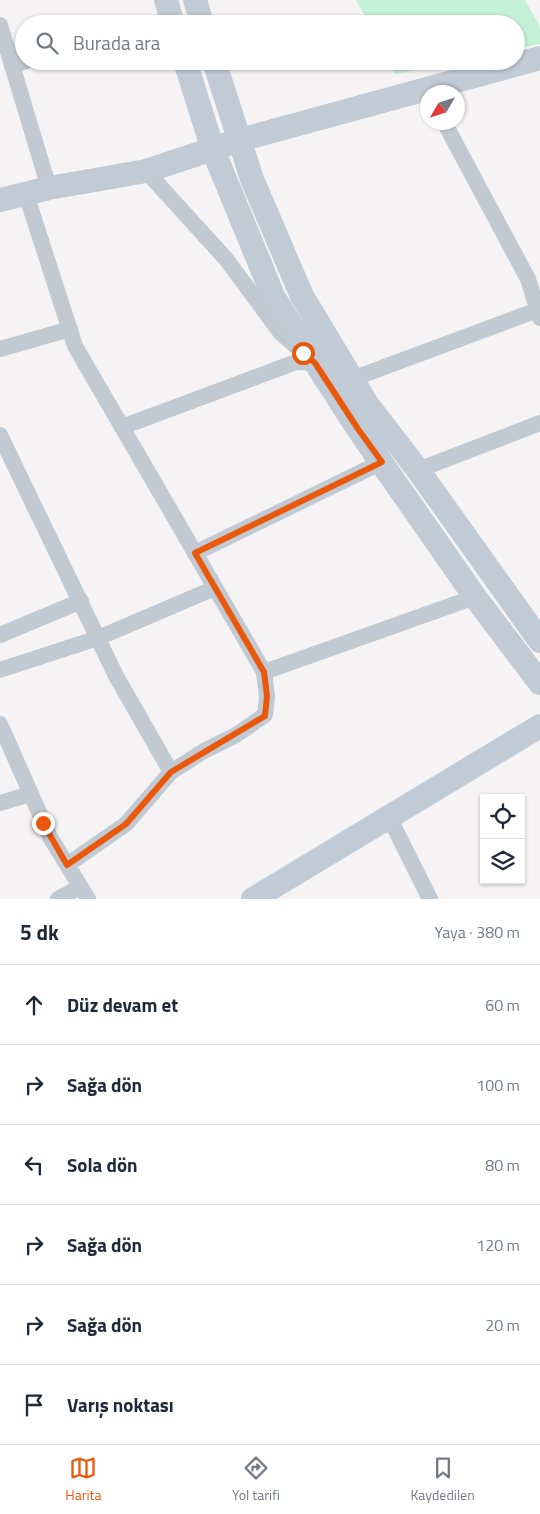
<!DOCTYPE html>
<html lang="tr">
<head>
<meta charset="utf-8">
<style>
	:root { --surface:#fff; --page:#f6f6f7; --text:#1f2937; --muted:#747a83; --line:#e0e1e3; --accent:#ea580c }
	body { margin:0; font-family:"Titillium Web",sans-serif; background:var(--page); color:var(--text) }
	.controls { position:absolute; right:15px; bottom:15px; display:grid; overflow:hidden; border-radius:0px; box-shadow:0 1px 4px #0004 }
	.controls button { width:45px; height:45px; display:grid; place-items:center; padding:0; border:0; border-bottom:1px solid var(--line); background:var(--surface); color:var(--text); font:25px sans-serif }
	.compass { position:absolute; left:420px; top:85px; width:45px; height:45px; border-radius:50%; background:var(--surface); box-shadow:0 1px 4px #0004; rotate:231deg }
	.stop { position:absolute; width:15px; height:15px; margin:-11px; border:4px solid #ea580c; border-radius:50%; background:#fff }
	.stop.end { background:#ea580c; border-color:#fff; box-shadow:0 1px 5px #0008 }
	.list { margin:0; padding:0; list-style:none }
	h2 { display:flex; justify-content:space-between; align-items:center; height:65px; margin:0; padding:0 20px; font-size:21px }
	h2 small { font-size:16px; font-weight:400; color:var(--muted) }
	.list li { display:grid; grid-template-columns:32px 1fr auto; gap:15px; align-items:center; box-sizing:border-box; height:80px; padding:0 20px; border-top:1px solid var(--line) }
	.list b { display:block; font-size:19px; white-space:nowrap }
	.list em { font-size:16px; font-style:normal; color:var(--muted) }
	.icon { flex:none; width:28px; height:28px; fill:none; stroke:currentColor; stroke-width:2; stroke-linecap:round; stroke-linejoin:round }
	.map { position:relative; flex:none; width:540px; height:899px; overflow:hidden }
	.search { position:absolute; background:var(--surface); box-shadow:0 1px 4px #0004; left:15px; right:15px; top:15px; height:55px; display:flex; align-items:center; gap:12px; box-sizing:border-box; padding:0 18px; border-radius:28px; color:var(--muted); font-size:19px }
	.sheet { height:545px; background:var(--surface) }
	nav { display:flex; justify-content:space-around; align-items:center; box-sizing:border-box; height:70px; border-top:1px solid var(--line); background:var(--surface); font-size:14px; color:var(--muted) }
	nav a { display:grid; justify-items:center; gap:2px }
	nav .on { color:var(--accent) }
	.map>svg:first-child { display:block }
	.green { fill:#c3f1d5 }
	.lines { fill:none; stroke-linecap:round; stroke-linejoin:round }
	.street { stroke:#c1cad2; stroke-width:16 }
	.secondary { stroke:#c1cbd6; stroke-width:24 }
	.route { stroke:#ea580c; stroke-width:6 }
</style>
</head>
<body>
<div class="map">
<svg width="540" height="899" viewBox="0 0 540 899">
	<rect width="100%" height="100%" fill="#f5f3f3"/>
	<g class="green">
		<polygon points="356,0 525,0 540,27 540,44 516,49 516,24 369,24"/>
		<polygon points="388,61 458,61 395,74"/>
	</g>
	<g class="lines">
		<g class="street">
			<polyline points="0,25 49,188"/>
			<polyline points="12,66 27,61"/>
			<polyline points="444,122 528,279 540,318"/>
			<polyline points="146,171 226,259 280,332 299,349"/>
			<polyline points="26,194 75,346 264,672 267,696 265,715 236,735 204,751 171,772 126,824 67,865"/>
			<polyline points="0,349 70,329"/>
			<polyline points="352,379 540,309"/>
			<polyline points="122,427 296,362 315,363"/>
			<polyline points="0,435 116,676 171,772"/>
			<polyline points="418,470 540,423"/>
			<polyline points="195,553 382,462"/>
			<polyline points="0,635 81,601"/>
			<polyline points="0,670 98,638 215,588"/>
			<polyline points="264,672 475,597"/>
			<polyline points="0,724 50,837 88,899"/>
			<polyline points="0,803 30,794"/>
			<polyline points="389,817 430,899"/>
			<polyline points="58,899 80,887"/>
		</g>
		<g class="secondary">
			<polyline points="166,0 173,24"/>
			<polyline points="195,0 202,24"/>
			<polyline points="185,61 213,150 274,298 358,429 475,597 540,683"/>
			<polyline points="214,61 252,179 302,296 367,404 418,470 540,641"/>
			<polyline points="0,200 49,188 146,171 240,140 540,58"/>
			<polyline points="253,899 540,726"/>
		</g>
	</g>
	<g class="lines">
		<polyline class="route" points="43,823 67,865 126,824 171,772 265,716 267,696 264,672 195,553 382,462 358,429 315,363 303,353"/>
	</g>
</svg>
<div class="controls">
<button><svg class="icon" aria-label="locate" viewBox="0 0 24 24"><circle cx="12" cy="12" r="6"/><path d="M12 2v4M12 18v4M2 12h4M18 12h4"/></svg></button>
<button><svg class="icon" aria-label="layers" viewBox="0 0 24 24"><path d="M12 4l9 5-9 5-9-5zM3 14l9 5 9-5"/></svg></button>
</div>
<svg class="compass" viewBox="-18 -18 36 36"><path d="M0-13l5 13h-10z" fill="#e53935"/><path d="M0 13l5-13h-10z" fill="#747a83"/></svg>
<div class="stop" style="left:303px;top:353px"></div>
<div class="stop end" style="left:43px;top:823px"></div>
<div class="search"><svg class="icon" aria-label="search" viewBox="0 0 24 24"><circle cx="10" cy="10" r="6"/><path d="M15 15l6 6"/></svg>Burada ara</div>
</div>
<section class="sheet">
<h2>5 dk<small>Yaya · 380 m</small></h2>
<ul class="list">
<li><svg class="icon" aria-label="ahead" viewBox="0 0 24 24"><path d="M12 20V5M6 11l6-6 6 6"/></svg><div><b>Düz devam et</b></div><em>60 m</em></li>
<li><svg class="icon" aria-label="right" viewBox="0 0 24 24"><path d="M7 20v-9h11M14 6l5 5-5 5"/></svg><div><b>Sağa dön</b></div><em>100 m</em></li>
<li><svg class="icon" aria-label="left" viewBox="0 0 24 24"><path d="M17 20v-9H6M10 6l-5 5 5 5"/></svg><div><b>Sola dön</b></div><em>80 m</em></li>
<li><svg class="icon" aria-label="right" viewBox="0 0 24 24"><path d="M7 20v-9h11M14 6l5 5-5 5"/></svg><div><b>Sağa dön</b></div><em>120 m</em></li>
<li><svg class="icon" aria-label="right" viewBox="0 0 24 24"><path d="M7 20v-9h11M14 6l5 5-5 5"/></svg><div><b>Sağa dön</b></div><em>20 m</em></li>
<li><svg class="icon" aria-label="arrive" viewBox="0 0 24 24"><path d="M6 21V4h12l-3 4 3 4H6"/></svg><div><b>Varış noktası</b></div></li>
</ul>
</section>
<nav>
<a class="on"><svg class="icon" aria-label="map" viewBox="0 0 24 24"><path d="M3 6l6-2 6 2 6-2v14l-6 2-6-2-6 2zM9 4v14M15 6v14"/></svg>Harita</a>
<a><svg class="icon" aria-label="directions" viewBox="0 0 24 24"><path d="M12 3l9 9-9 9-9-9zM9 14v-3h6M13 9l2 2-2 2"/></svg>Yol tarifi</a>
<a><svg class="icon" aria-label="saved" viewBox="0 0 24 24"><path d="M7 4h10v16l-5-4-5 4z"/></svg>Kaydedilen</a>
</nav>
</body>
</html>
